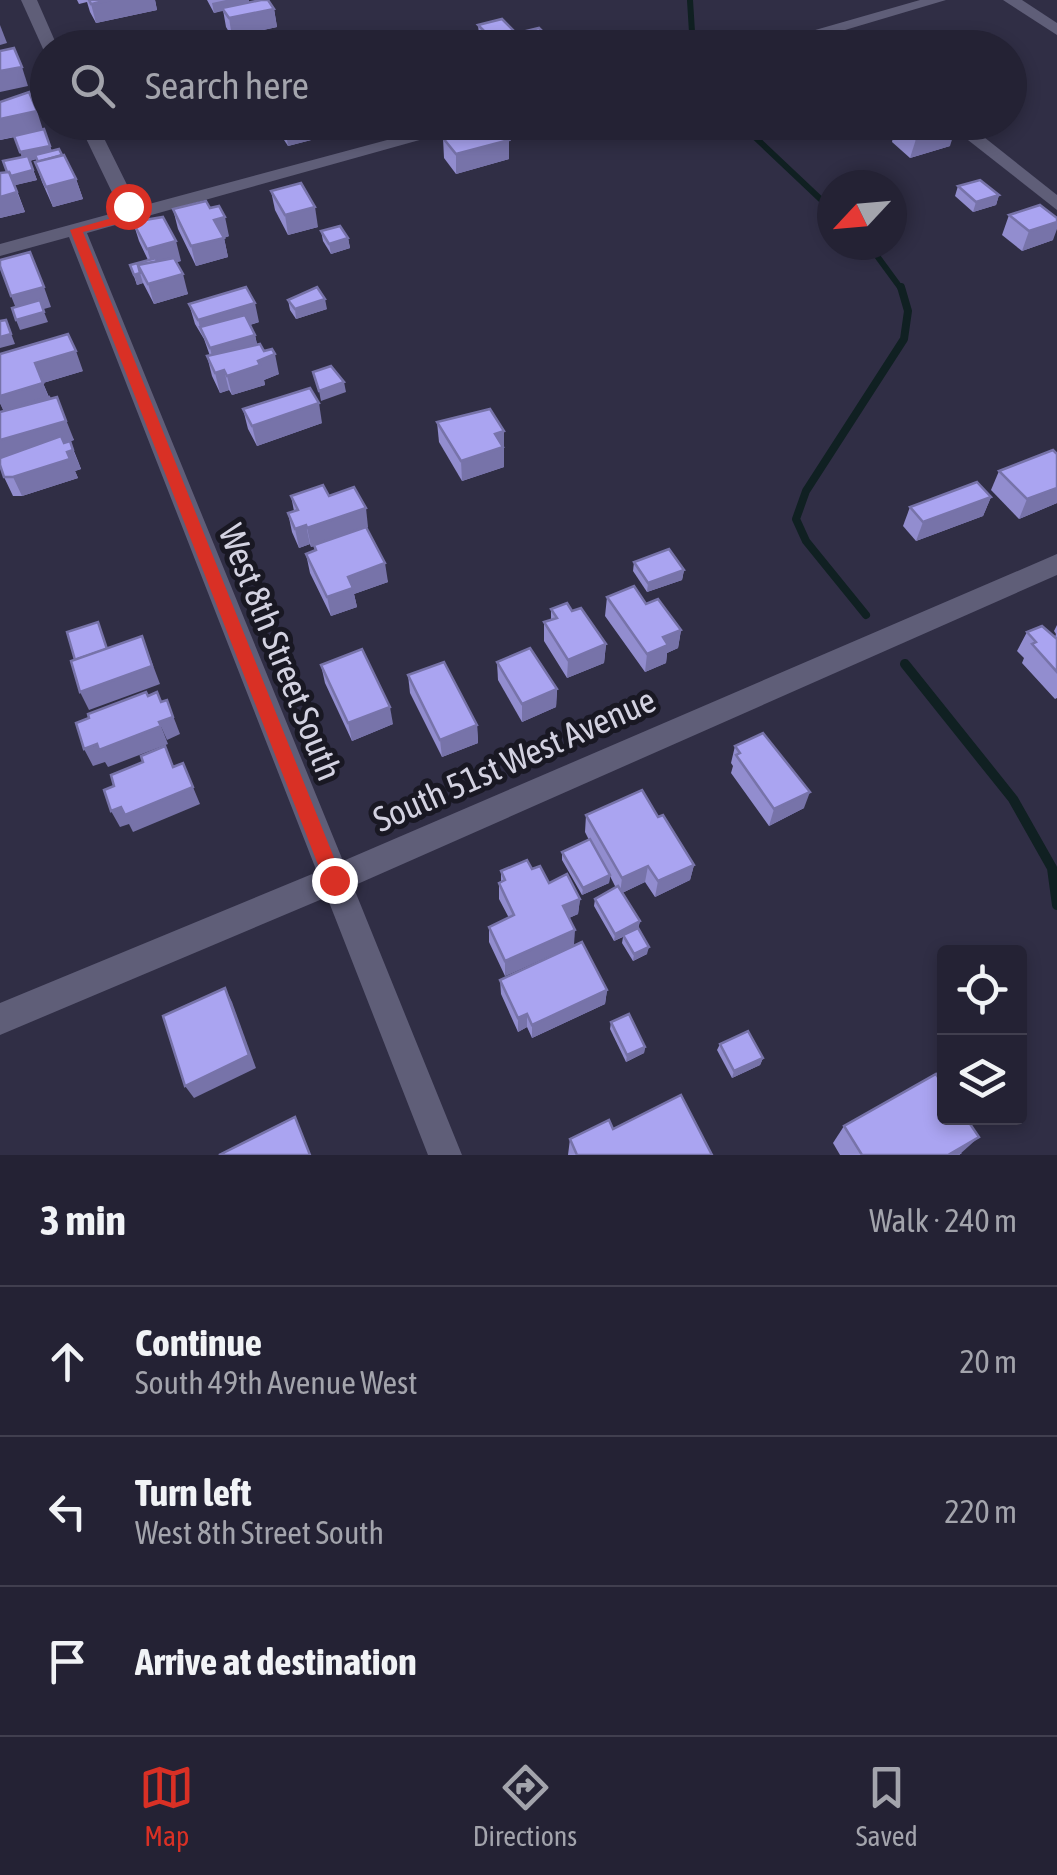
<!DOCTYPE html>
<html lang="en">
<head>
<meta charset="utf-8">
<style>
	:root { --surface:#242234; --page:#2c2a3c; --text:#f1f3f6; --muted:#a3a4ac; --line:#413f4f; --accent:#d93025 }
	body { margin:0; font-family:"Asap Condensed",sans-serif; background:var(--page); color:var(--text) }
	.controls { position:absolute; right:30px; bottom:30px; display:grid; overflow:hidden; border-radius:10px; box-shadow:0 5px 15px #0003 }
	.controls button { width:90px; height:90px; display:grid; place-items:center; padding:0; border:0; border-bottom:2px solid var(--line); background:var(--surface); color:var(--text); font:50px sans-serif }
	.compass { position:absolute; left:817px; top:170px; width:90px; height:90px; border-radius:50%; background:var(--surface); box-shadow:0 5px 15px #0003; rotate:244deg }
	.stop { position:absolute; width:30px; height:30px; margin:-22px; border:8px solid #d93025; border-radius:50%; background:#fff }
	.stop.end { background:#d93025; border-color:#fff; box-shadow:0 2px 10px #0008 }
	.list { margin:0; padding:0; list-style:none }
	h2 { display:flex; justify-content:space-between; align-items:center; height:130px; margin:0; padding:0 40px; font-size:42px }
	h2 small { font-size:32px; font-weight:400; color:var(--muted) }
	.list li { display:grid; grid-template-columns:65px 1fr auto; gap:30px; align-items:center; box-sizing:border-box; height:150px; padding:0 40px; border-top:2px solid var(--line) }
	.list b { display:block; font-size:38px; white-space:nowrap }
	.list p { margin:0; font-size:32px; white-space:nowrap; color:var(--muted) }
	.list em { font-size:32px; font-style:normal; color:var(--muted) }
	.icon { flex:none; width:55px; height:55px; fill:none; stroke:currentColor; stroke-width:2; stroke-linecap:round; stroke-linejoin:round }
	.map { position:relative; flex:none; width:1057px; height:1155px; overflow:hidden }
	.search { position:absolute; background:var(--surface); box-shadow:0 5px 15px #0003; left:30px; right:30px; top:30px; height:110px; display:flex; align-items:center; gap:25px; box-sizing:border-box; padding:0 35px; border-radius:55px; color:var(--muted); font-size:38px }
	.sheet { height:580px; background:var(--surface) }
	nav { display:flex; justify-content:space-around; align-items:center; box-sizing:border-box; height:140px; border-top:2px solid var(--line); background:var(--surface); font-size:28px; color:var(--muted) }
	nav a { display:grid; justify-items:center; gap:5px }
	nav .on { color:var(--accent) }
	.map>svg:first-child { display:block }
	.lines { fill:none; stroke-linecap:round; stroke-linejoin:round }
	.stream-far2 { stroke:#102022; stroke-width:6 }
	.stream-far1 { stroke:#102022; stroke-width:8 }
	.stream { stroke:#102022; stroke-width:10 }
	.street { fill:#5f5e78; fill-rule:evenodd }
	.wall { fill:#928dcf }
	.shaded-wall { fill:#7773a9 }
	.building { fill:#aaa4f1; stroke:#7773a9; stroke-width:2.5 }
	.route { fill:#d93025 }
	.labels { text-anchor:middle; dominant-baseline:central; stroke-width:10; stroke-linejoin:round; paint-order:stroke }
	.street-label { font-size:35px; fill:#d3d2e1; stroke:#191823 }
</style>
</head>
<body>
<div class="map">
<svg width="1057" height="1155" viewBox="0 0 1057 1155">
	<rect width="100%" height="100%" fill="#302e45"/>
	<g class="lines">
		<g class="stream-far2">
			<polyline points="690,0 693,48"/>
			<polyline points="739,122 832,210"/>
			<polyline points="869,245 902,290"/>
		</g>
		<polyline class="stream-far1" points="866,615 806,541 796,519 806,491 904,339 908,311 901,287"/>
		<polyline class="stream" points="905,664 1013,799 1052,868 1057,905"/>
		<g class="street">
			<polygon points="21,0 37,0 58,48 44,51"/>
			<polygon points="920,0 946,0 845,30 865,48 847,48 830,34 780,48 752,48"/>
			<polygon points="1003,0 1022,0 1057,23 1057,35"/>
			<polygon points="78,122 96,122 138,207 454,122 484,122 87,233 343,861 1057,554 1057,575 353,886 462,1155 428,1155 327,897 0,1035 0,1003 317,872 69,237 0,256 0,244 121,211"/>
			<polygon points="945,122 965,122 1057,195 1057,210"/>
		</g>
	</g>
	<g class="wall">
		<polygon points="77,0 155,0 157,10 96,23 90,12 87,2 79,4"/>
		<polygon points="207,0 249,0 249,2 274,9 277,27 232,37 226,27 223,10 214,13"/>
		<polygon points="478,25 515,32 515,34 558,48 514,48 514,42 491,48 479,34"/>
		<polygon points="0,119 43,130 52,151 76,179 83,199 53,207 42,182 35,162 37,162 36,159 30,161 37,180 15,185 25,212 0,218 0,173 7,172 22,157 15,137 0,140"/>
		<polygon points="278,122 337,122 338,133 288,146 280,134"/>
		<polygon points="896,123 950,146 910,158 892,142"/>
		<polygon points="457,131 509,159 456,174 444,158 443,138 457,135"/>
		<polygon points="958,186 999,195 996,205 973,212 955,196"/>
		<polygon points="271,191 318,227 288,235 275,210"/>
		<polygon points="173,209 229,236 224,238 228,257 196,266 178,229"/>
		<polygon points="1009,215 1053,240 1022,251 1002,235"/>
		<polygon points="133,222 181,261 176,262 188,294 154,304 143,283 137,285 130,265 148,260 139,241"/>
		<polygon points="321,231 348,238 350,248 331,254 323,241"/>
		<polygon points="288,300 327,309 296,319 290,310"/>
		<polygon points="189,304 259,322 250,325 255,335 257,344 279,374 264,380 265,385 232,395 229,390 220,393 212,376 207,356 210,356 204,339 195,324"/>
		<polygon points="0,354 83,371 43,383 49,397 74,440 64,443 70,441 78,461 81,469 75,471 78,478 22,496 13,496 4,477 4,411 0,403"/>
		<polygon points="243,409 322,423 257,446 248,429"/>
		<polygon points="437,422 504,431 504,467 462,481 439,442"/>
		<polygon points="1057,454 1057,503 1019,519 991,490 999,471"/>
		<polygon points="291,496 329,496 368,527 366,528 388,582 354,594 357,607 331,616 310,573 306,554 315,551 314,546 311,547 310,544 299,548 292,532 288,513 294,511"/>
		<polygon points="991,497 983,516 916,541 903,526 910,507"/>
		<polygon points="634,562 684,570 682,580 647,592 633,571"/>
		<polygon points="607,597 646,604 681,630 678,648 667,653 666,663 645,672 605,616"/>
		<polygon points="551,609 572,611 606,644 604,663 567,678 544,641 544,622 551,620"/>
		<polygon points="1057,625 1057,698 1055,699 1022,663 1024,658 1017,651 1027,632 1055,637 1056,634 1054,631"/>
		<polygon points="497,662 557,689 556,707 522,722 498,680"/>
		<polygon points="321,665 393,724 352,741 325,683"/>
		<polygon points="408,675 477,725 478,743 442,757 410,693"/>
		<polygon points="735,746 804,808 769,826 731,773 733,766 731,763"/>
		<polygon points="586,815 658,817 694,865 690,880 655,897 645,882 622,893 640,921 638,929 647,954 633,961 622,943 623,937 614,941 594,906 595,899 616,888 610,876 609,883 582,895 562,860 562,852 589,840 585,832"/>
		<polygon points="532,869 549,883 580,899 578,914 569,918 574,945 505,976 489,942 489,927 509,918 499,899 499,883 501,882 501,871"/>
		<polygon points="500,980 607,990 605,1004 532,1038 527,1027 518,1032 501,994"/>
		<polygon points="611,1022 645,1047 644,1053 626,1062 610,1029"/>
		<polygon points="720,1044 763,1058 760,1065 732,1078 717,1050"/>
		<polygon points="844,1126 962,1153 959,1155 840,1155 833,1143"/>
		<polygon points="613,1129 712,1155 568,1155 570,1139"/>
	</g>
	<g class="shaded-wall">
		<polygon points="111,0 155,0 157,10 96,23 91,4"/>
		<polygon points="226,0 249,0 249,5 214,13 212,3"/>
		<polygon points="274,9 277,27 232,37 229,18"/>
		<polygon points="0,25 7,43 0,45"/>
		<polygon points="515,32 514,42 492,48 491,38"/>
		<polygon points="22,67 28,86 0,92 0,71"/>
		<polygon points="37,111 43,130 0,140 0,119"/>
		<polygon points="302,122 337,122 338,133 288,146 285,127"/>
		<polygon points="956,127 950,146 910,158 916,139"/>
		<polygon points="509,140 509,159 456,174 456,154"/>
		<polygon points="50,146 53,155 24,162 20,152"/>
		<polygon points="33,170 37,180 12,186 9,176"/>
		<polygon points="76,179 83,199 53,207 46,187"/>
		<polygon points="17,192 25,212 0,218 0,197"/>
		<polygon points="999,195 996,205 973,212 976,202"/>
		<polygon points="315,207 318,227 288,235 285,215"/>
		<polygon points="225,217 229,236 224,238 228,257 196,266 191,246 214,220"/>
		<polygon points="1057,222 1057,229 1053,240 1022,251 1029,231"/>
		<polygon points="348,238 350,248 331,254 329,244"/>
		<polygon points="176,241 181,261 153,269 147,249"/>
		<polygon points="140,273 143,283 137,285 134,275"/>
		<polygon points="183,274 188,294 154,304 148,284"/>
		<polygon points="44,287 51,307 19,316 11,296"/>
		<polygon points="325,299 327,309 296,319 295,309"/>
		<polygon points="255,303 259,322 206,338 200,327 203,339 198,320"/>
		<polygon points="44,312 48,322 20,330 16,320"/>
		<polygon points="6,320 15,344 0,348 0,337"/>
		<polygon points="255,335 259,355 215,368 210,348"/>
		<polygon points="76,351 83,371 43,383 51,403 6,417 0,403 0,396 35,363"/>
		<polygon points="275,354 279,374 264,380 265,385 232,395 227,376"/>
		<polygon points="224,370 229,390 220,393 215,373"/>
		<polygon points="344,382 346,392 321,401 319,391"/>
		<polygon points="57,397 74,440 0,463 0,440"/>
		<polygon points="319,403 322,423 257,446 252,426"/>
		<polygon points="504,431 504,467 462,481 461,461 495,434"/>
		<polygon points="73,450 81,469 75,471 78,478 22,496 13,477"/>
		<polygon points="1057,488 1057,503 1019,519 1027,499"/>
		<polygon points="991,497 983,516 916,541 923,522"/>
		<polygon points="366,508 368,527 311,547 307,528"/>
		<polygon points="306,525 310,544 299,548 295,529"/>
		<polygon points="385,563 388,582 354,594 357,607 331,616 327,597 348,577"/>
		<polygon points="684,570 682,580 647,592 648,583"/>
		<polygon points="681,630 678,648 667,653 666,663 645,672 647,654 663,637"/>
		<polygon points="142,636 160,684 89,710 80,692"/>
		<polygon points="606,644 604,663 567,678 568,660"/>
		<polygon points="557,689 556,707 522,722 522,704"/>
		<polygon points="167,700 180,734 167,740 159,722"/>
		<polygon points="390,707 393,724 352,741 348,723"/>
		<polygon points="477,725 478,743 442,757 440,740"/>
		<polygon points="161,726 168,744 108,767 105,762 93,766 84,749"/>
		<polygon points="183,763 200,804 133,832 129,824 120,827 111,811 121,807"/>
		<polygon points="810,792 804,808 769,826 774,809"/>
		<polygon points="694,865 690,880 655,897 658,881"/>
		<polygon points="648,866 645,882 620,894 622,878"/>
		<polygon points="610,875 609,883 582,895 583,888"/>
		<polygon points="580,899 578,914 562,921 563,906"/>
		<polygon points="640,921 638,929 614,941 615,934"/>
		<polygon points="575,930 574,945 505,976 505,961"/>
		<polygon points="649,947 647,954 633,961 634,954"/>
		<polygon points="225,988 232,1002 256,1068 194,1098 185,1086"/>
		<polygon points="607,990 605,1004 532,1038 532,1025"/>
		<polygon points="527,1014 527,1027 518,1032 518,1018"/>
		<polygon points="645,1047 644,1053 626,1062 627,1055"/>
		<polygon points="763,1058 760,1065 732,1078 734,1071"/>
		<polygon points="979,1137 959,1155 948,1155"/>
	</g>
	<g class="building">
		<polygon points="89,0 111,0 91,4"/>
		<polygon points="261,0 268,0 274,9 229,18 222,8"/>
		<polygon points="502,19 515,32 491,38 478,25"/>
		<polygon points="539,28 558,47 528,48 514,34"/>
		<polygon points="14,48 22,67 0,71 0,51"/>
		<polygon points="29,92 37,111 0,119 0,102"/>
		<polygon points="282,122 302,122 285,127"/>
		<polygon points="899,122 950,122 956,127 916,139 896,123"/>
		<polygon points="496,124 509,140 456,154 443,138 460,134 457,131"/>
		<polygon points="44,129 50,146 20,152 14,136"/>
		<polygon points="59,149 62,155 38,162 35,155"/>
		<polygon points="64,155 76,179 46,187 35,162"/>
		<polygon points="28,156 33,170 11,176 9,172 7,172 3,161"/>
		<polygon points="9,172 17,192 0,197 0,173"/>
		<polygon points="980,180 999,195 976,202 958,186"/>
		<polygon points="301,183 315,207 285,215 271,191"/>
		<polygon points="206,201 210,208 219,206 225,217 214,220 224,238 191,246 173,209"/>
		<polygon points="1040,205 1057,218 1057,222 1029,231 1009,215"/>
		<polygon points="163,217 176,241 147,249 133,222"/>
		<polygon points="340,226 348,238 329,244 321,231"/>
		<polygon points="30,252 44,287 11,296 0,266 0,260"/>
		<polygon points="156,258 157,262 138,265 140,273 134,275 130,265"/>
		<polygon points="174,258 183,274 148,284 138,265"/>
		<polygon points="246,287 255,303 198,320 189,304"/>
		<polygon points="317,287 325,299 295,309 288,300"/>
		<polygon points="40,300 44,312 16,320 12,308"/>
		<polygon points="245,315 255,335 210,348 200,327"/>
		<polygon points="6,320 11,334 0,337 0,321"/>
		<polygon points="68,334 76,351 35,363 43,383 0,396 0,354"/>
		<polygon points="260,344 264,351 272,349 275,354 258,361 260,365 227,376 224,370 215,373 207,356"/>
		<polygon points="331,366 344,382 319,391 313,372"/>
		<polygon points="310,388 319,403 252,426 243,409"/>
		<polygon points="49,397 50,399 22,405"/>
		<polygon points="57,397 66,421 0,440 0,412"/>
		<polygon points="490,409 504,431 495,434 503,447 461,461 437,422"/>
		<polygon points="61,436 64,443 70,441 73,450 67,452 70,459 13,477 4,477 0,465 0,458"/>
		<polygon points="1053,450 1057,454 1057,488 1027,499 999,471"/>
		<polygon points="977,482 991,497 923,522 910,507"/>
		<polygon points="323,485 329,496 354,487 366,508 307,528 306,525 295,529 288,513 298,510 291,496"/>
		<polygon points="366,527 385,563 348,577 353,588 327,597 306,554 316,550 314,545"/>
		<polygon points="669,549 684,570 648,583 634,562"/>
		<polygon points="634,586 646,604 658,599 681,630 663,637 668,645 647,654 607,597"/>
		<polygon points="567,603 572,611 581,608 606,644 568,660 544,622 557,618 551,609"/>
		<polygon points="98,622 107,649 75,660 67,632"/>
		<polygon points="1042,626 1057,639 1057,672 1032,644 1036,642 1027,632"/>
		<polygon points="142,636 152,666 80,692 71,661"/>
		<polygon points="530,648 557,689 522,704 497,662"/>
		<polygon points="362,649 390,707 348,723 321,665"/>
		<polygon points="444,662 477,725 440,740 408,675"/>
		<polygon points="146,692 148,696 157,692 161,702 167,700 173,717 159,722 161,726 99,750 97,744 84,749 76,723 89,718 88,714"/>
		<polygon points="763,733 810,792 774,809 736,755 740,753 735,746"/>
		<polygon points="165,746 173,767 183,763 193,787 125,815 121,807 111,811 104,790 114,786 111,775 143,762 141,756"/>
		<polygon points="642,790 658,817 663,815 694,865 658,881 648,866 622,878 586,815"/>
		<polygon points="590,839 610,875 583,888 562,852"/>
		<polygon points="527,860 532,869 540,866 549,883 567,874 580,899 563,906 575,930 505,961 489,927 514,915 499,883 505,880 501,871"/>
		<polygon points="618,886 640,921 615,934 595,899"/>
		<polygon points="638,928 649,947 634,954 623,935"/>
		<polygon points="582,942 607,990 532,1025 527,1014 518,1018 500,980"/>
		<polygon points="225,988 249,1055 185,1086 163,1016"/>
		<polygon points="629,1014 645,1047 627,1055 611,1022"/>
		<polygon points="748,1031 763,1058 734,1071 720,1044"/>
		<polygon points="936,1074 944,1086 944,1118 966,1118 979,1137 948,1155 862,1155 844,1126"/>
		<polygon points="681,1095 712,1155 577,1155 570,1139 609,1120 613,1129"/>
		<polygon points="295,1117 310,1155 219,1155"/>
	</g>
	<polygon class="route" points="124,204 133,204 138,219 83,232 343,880 334,889 324,880 70,230 126,214"/>
	<g class="labels">
		<g class="street-label">
			<text transform="translate(281 652) rotate(68)">West 8th Street South</text>
			<text transform="translate(514 759) rotate(-24)">South 51st West Avenue</text>
		</g>
	</g>
</svg>
<div class="controls">
<button><svg class="icon" aria-label="locate" viewBox="0 0 24 24"><circle cx="12" cy="12" r="6"/><path d="M12 2v4M12 18v4M2 12h4M18 12h4"/></svg></button>
<button><svg class="icon" aria-label="layers" viewBox="0 0 24 24"><path d="M12 4l9 5-9 5-9-5zM3 14l9 5 9-5"/></svg></button>
</div>
<svg class="compass" viewBox="-18 -18 36 36"><path d="M0-13l5 13h-10z" fill="#e53935"/><path d="M0 13l5-13h-10z" fill="#a3a4ac"/></svg>
<div class="stop" style="left:128px;top:206px"></div>
<div class="stop end" style="left:334px;top:880px"></div>
<div class="search"><svg class="icon" aria-label="search" viewBox="0 0 24 24"><circle cx="10" cy="10" r="6"/><path d="M15 15l6 6"/></svg>Search here</div>
</div>
<section class="sheet">
<h2>3 min<small>Walk · 240 m</small></h2>
<ul class="list">
<li><svg class="icon" aria-label="ahead" viewBox="0 0 24 24"><path d="M12 20V5M6 11l6-6 6 6"/></svg><div><b>Continue</b><p>South 49th Avenue West</p></div><em>20 m</em></li>
<li><svg class="icon" aria-label="left" viewBox="0 0 24 24"><path d="M17 20v-9H6M10 6l-5 5 5 5"/></svg><div><b>Turn left</b><p>West 8th Street South</p></div><em>220 m</em></li>
<li><svg class="icon" aria-label="arrive" viewBox="0 0 24 24"><path d="M6 21V4h12l-3 4 3 4H6"/></svg><div><b>Arrive at destination</b></div></li>
</ul>
</section>
<nav>
<a class="on"><svg class="icon" aria-label="map" viewBox="0 0 24 24"><path d="M3 6l6-2 6 2 6-2v14l-6 2-6-2-6 2zM9 4v14M15 6v14"/></svg>Map</a>
<a><svg class="icon" aria-label="directions" viewBox="0 0 24 24"><path d="M12 3l9 9-9 9-9-9zM9 14v-3h6M13 9l2 2-2 2"/></svg>Directions</a>
<a><svg class="icon" aria-label="saved" viewBox="0 0 24 24"><path d="M7 4h10v16l-5-4-5 4z"/></svg>Saved</a>
</nav>
</body>
</html>
